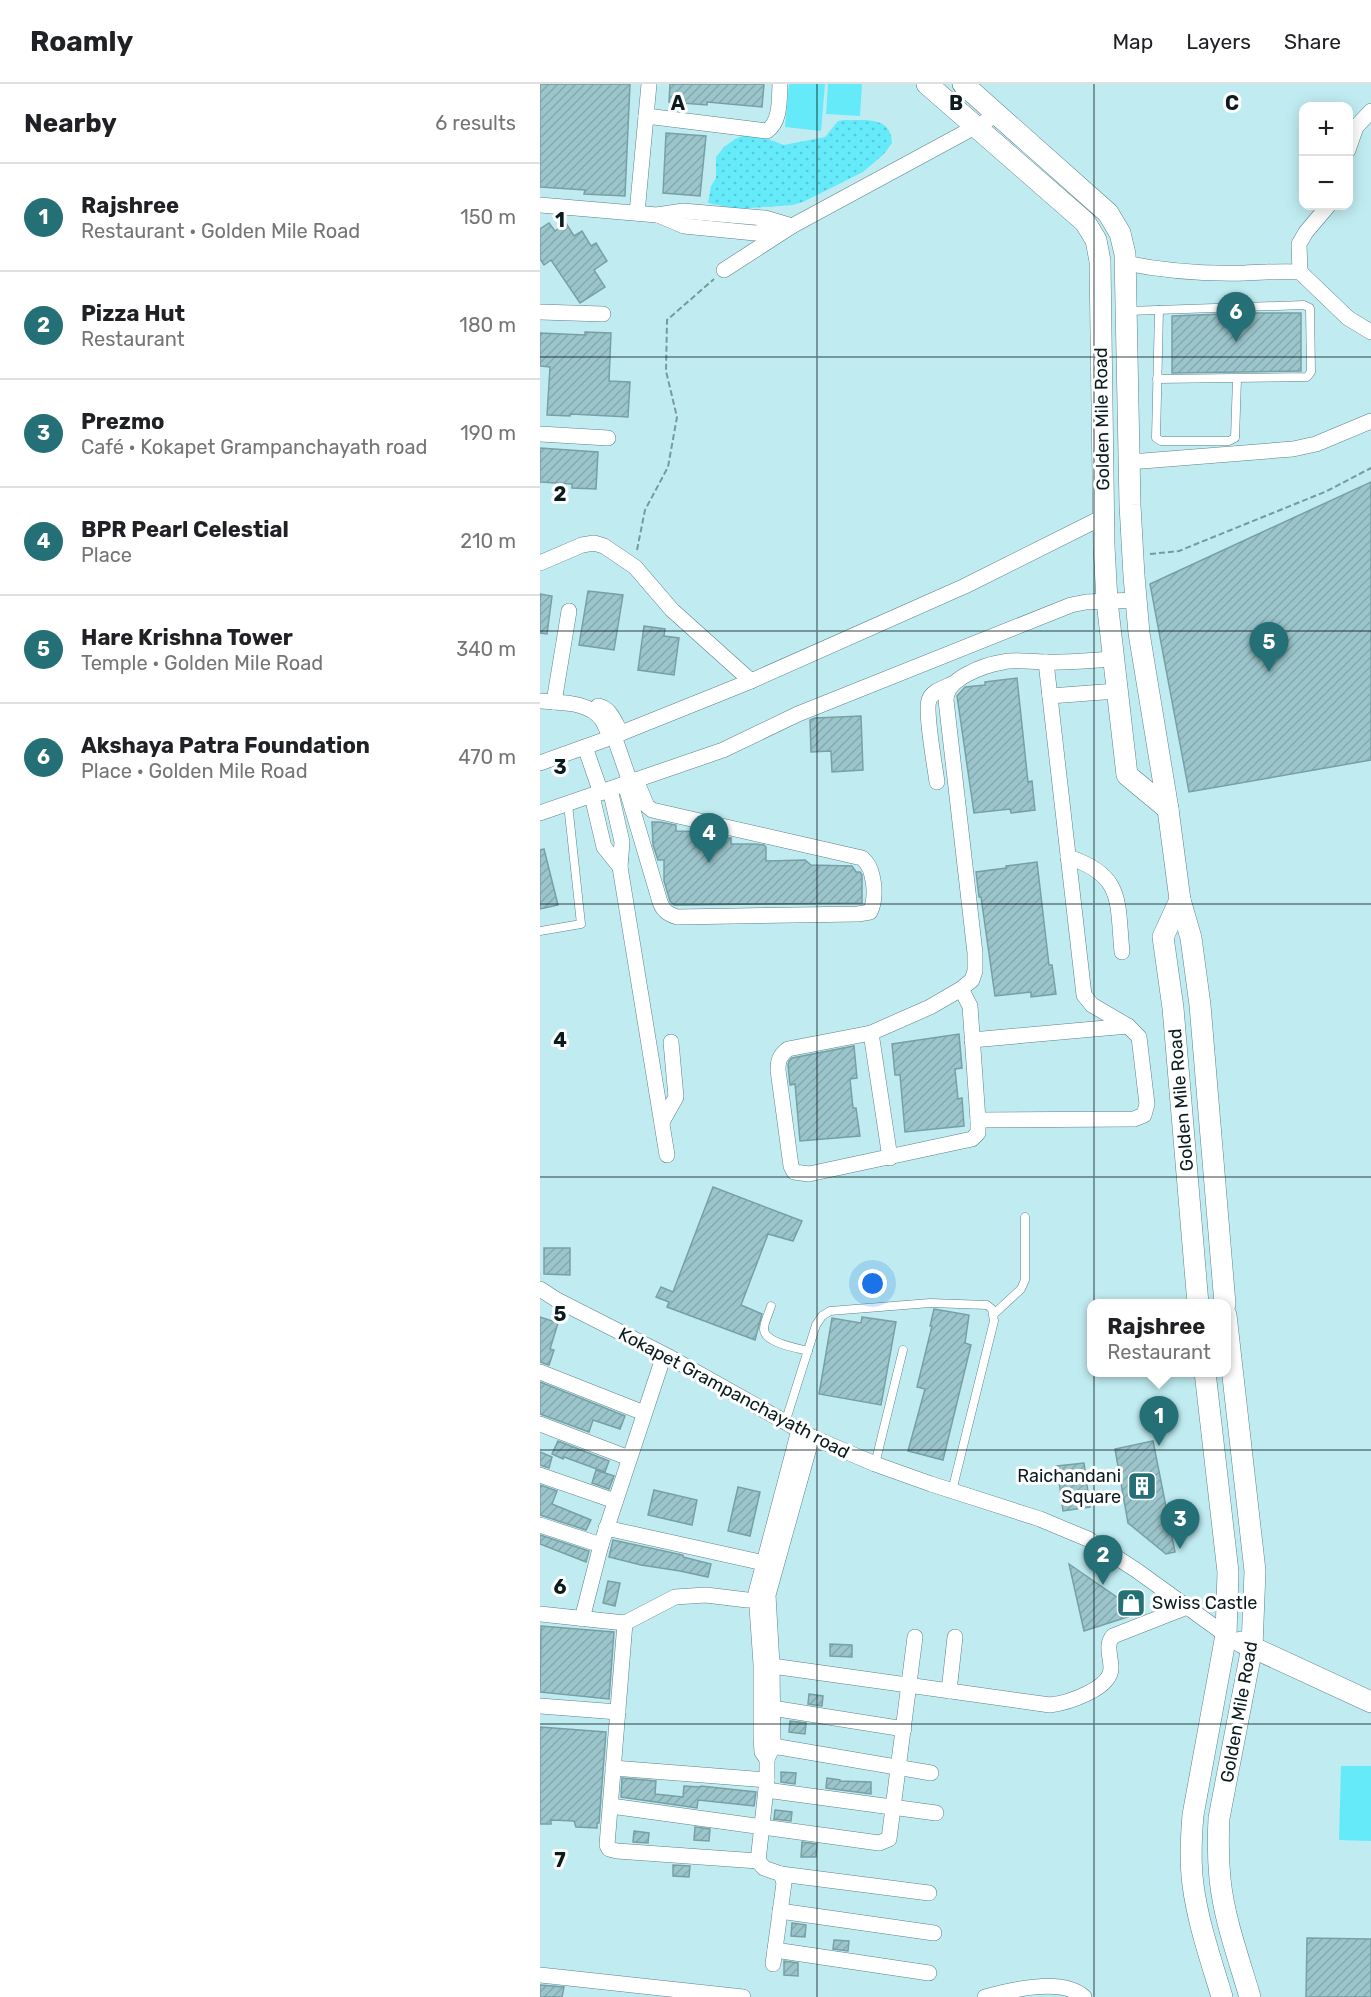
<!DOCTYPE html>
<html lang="en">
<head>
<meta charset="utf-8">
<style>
	:root { --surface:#fff; --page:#f6f6f6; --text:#202124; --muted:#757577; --line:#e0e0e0; --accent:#256f77 }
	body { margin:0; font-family:Rubik,sans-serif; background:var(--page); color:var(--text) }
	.controls { position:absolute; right:18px; top:18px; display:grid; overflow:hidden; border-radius:12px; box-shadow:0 3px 15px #0003 }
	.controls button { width:54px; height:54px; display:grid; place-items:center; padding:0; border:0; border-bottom:2px solid var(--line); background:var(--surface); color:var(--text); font:30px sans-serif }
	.you { position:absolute; left:333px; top:1200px; width:21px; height:21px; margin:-15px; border:4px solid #fff; border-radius:50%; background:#1a73e8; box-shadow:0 0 0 9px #1a73e833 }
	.badge { display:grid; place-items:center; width:39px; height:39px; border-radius:50%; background:var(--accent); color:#fff; font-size:20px; font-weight:700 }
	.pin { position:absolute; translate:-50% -50px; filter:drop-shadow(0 2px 3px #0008) }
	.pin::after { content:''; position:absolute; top:32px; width:21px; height:18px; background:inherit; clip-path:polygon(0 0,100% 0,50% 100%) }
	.popup { position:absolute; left:547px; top:1215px; width:144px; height:78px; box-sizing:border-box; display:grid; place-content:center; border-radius:12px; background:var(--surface); filter:drop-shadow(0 2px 4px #0005); font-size:20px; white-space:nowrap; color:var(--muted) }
	.popup b { font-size:22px; color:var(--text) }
	.popup::after { content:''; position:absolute; left:50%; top:100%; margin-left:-12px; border:12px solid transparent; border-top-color:var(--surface) }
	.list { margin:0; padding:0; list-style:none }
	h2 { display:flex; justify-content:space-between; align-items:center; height:78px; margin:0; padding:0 24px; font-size:26px }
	h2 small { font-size:20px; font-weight:400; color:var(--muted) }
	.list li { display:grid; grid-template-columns:39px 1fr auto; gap:18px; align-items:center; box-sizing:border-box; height:108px; padding:0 24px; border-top:2px solid var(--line) }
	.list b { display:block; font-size:22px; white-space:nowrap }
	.list p { margin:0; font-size:20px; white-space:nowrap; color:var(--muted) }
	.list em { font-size:20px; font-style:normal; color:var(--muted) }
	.map { position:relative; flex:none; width:831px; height:1913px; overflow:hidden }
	header { display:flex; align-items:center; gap:36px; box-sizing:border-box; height:84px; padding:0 30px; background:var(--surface); border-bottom:2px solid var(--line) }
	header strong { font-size:28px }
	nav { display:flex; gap:33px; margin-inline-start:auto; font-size:21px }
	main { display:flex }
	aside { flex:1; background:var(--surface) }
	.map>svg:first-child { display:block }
	.green { fill:url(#green-dots) }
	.pitch { fill:#64eaf9 }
	.building { fill:url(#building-hatch); stroke:#77a0a5; stroke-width:1.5 }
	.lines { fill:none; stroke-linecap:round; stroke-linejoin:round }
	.lane-casing { stroke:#5b8388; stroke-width:9 }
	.street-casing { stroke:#5b8388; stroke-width:16 }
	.secondary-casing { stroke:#5b8388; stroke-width:22 }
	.path { stroke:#78999d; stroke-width:2; stroke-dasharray:6 3; stroke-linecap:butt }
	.lane { stroke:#fff; stroke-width:8 }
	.street { stroke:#fff; stroke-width:15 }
	.secondary { stroke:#fff; stroke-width:21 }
	.grid { fill:none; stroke:#0b1c1e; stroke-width:1.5; stroke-opacity:0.55 }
	.labels { text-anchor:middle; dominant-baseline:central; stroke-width:6; stroke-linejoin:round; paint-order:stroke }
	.street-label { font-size:18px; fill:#0b1c1e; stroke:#fff }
	.poi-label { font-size:18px; fill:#0b1c1e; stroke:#fff; text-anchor:end }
	.grid-label { font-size:20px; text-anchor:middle; font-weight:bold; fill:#0b1c1e; stroke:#fff; stroke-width:6; stroke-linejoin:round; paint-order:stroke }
</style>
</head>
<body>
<header>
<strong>Roamly</strong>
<nav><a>Map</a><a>Layers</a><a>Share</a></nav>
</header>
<main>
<aside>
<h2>Nearby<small>6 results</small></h2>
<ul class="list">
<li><span class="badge">1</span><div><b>Rajshree</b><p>Restaurant · Golden Mile Road</p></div><em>150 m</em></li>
<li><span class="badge">2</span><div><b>Pizza Hut</b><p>Restaurant</p></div><em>180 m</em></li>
<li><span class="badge">3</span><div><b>Prezmo</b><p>Café · Kokapet Grampanchayath road</p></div><em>190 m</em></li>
<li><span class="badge">4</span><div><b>BPR Pearl Celestial</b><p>Place</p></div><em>210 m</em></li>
<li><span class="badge">5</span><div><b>Hare Krishna Tower</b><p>Temple · Golden Mile Road</p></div><em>340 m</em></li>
<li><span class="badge">6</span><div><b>Akshaya Patra Foundation</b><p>Place · Golden Mile Road</p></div><em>470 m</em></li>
</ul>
</aside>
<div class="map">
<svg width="831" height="1913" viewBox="0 0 831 1913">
	<defs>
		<pattern id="green-dots" width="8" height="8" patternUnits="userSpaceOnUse" patternTransform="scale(1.5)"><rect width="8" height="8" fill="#64eaf9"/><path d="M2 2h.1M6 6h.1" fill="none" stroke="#55c8d5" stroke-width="1.8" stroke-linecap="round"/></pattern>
		<pattern id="building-hatch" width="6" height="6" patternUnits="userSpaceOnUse" patternTransform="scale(1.5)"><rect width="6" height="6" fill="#9bc5cb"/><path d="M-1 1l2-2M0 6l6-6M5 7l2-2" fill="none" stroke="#84a9ae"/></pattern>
	</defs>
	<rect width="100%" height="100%" fill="#c0ecf1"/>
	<path class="green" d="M304 36C324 37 351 31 352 59L344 70 323 88 263 118 253 121 197 125 168 119 171 102 176 94V73L184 63 195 55 202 52H209L228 55 244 61 285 53 298 37Z"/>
	<g class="pitch">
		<polygon points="249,0 285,0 281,47 245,43"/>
		<polygon points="288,0 322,0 320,32 286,30"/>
		<polygon points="801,1682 831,1682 831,1757 799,1756"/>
	</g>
	<g class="building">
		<polygon points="0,0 90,0 85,112 44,110 45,106 0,103"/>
		<polygon points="130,0 224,0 222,23 167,18 167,21 129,18"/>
		<polygon points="126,49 166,52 160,112 123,109"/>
		<polygon points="9,139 15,147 26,139 34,152 42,147 51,162 56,159 67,177 54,186 65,203 40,219 11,176 4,181 0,175 0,145"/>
		<polygon points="708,229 761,229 761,287 632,289 632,232"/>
		<polygon points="45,248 71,249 69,297 90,298 88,333 31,330 30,332 7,331 10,283 0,282 0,249 45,251"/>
		<polygon points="0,364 58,368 56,405 32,404 32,400 0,398"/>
		<polygon points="831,398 831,676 649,708 610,500"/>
		<polygon points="48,507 83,511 74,566 39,561"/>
		<polygon points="0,510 12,512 7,550 0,549"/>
		<polygon points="104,542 125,545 124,552 139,554 134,591 98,586"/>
		<polygon points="477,594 488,698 492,697 495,726 471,729 470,725 434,729 417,612 425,603 445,601 445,598"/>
		<polygon points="321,632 323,686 292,688 291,667 271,668 270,636 275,634"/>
		<polygon points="112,738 120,738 136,741 136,747 164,748 164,754 191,754 191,760 216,760 224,761 226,763 226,777 265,776 271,781 312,782 316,788 320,788 322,791 322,819 134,821 130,817 124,797 124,776 118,776 113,761"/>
		<polygon points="4,765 18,821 0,825 0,766"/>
		<polygon points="497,778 509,881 512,881 516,910 491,913 491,908 455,912 441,813 439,813 436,788 466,784 466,782"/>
		<polygon points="419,950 422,984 415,985 418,1015 422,1014 424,1042 365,1048 360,991 355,991 352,960"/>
		<polygon points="314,962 317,994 310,995 313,1024 316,1024 320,1052 260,1057 255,1000 250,1001 248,981 249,977 252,974"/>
		<polygon points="173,1103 262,1137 253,1157 228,1150 201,1221 222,1230 215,1256 127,1223 129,1218 116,1213 121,1203 133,1208"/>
		<polygon points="4,1164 30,1164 30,1191 4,1190"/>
		<polygon points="394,1225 429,1231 425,1259 431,1261 403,1376 368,1367 385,1305 377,1303 392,1242 390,1242"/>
		<polygon points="0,1233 18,1239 10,1265 14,1266 9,1281 0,1278"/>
		<polygon points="322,1233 356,1238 341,1321 279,1310 292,1234 321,1239"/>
		<polygon points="0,1298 85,1332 80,1345 53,1336 49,1348 0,1330"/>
		<polygon points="18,1357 69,1377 65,1388 24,1373 23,1375 12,1370"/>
		<polygon points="613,1357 635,1468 626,1470 588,1439 575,1365"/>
		<polygon points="0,1368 12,1373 9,1384 0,1381"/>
		<polygon points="544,1379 550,1423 523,1427 517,1382"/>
		<polygon points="56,1386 74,1392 69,1405 52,1399"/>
		<polygon points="0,1401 17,1407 12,1420 51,1436 46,1446 0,1431"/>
		<polygon points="198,1403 220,1408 210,1452 188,1447"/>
		<polygon points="114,1406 157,1416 152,1441 108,1431"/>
		<polygon points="0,1451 49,1467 46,1478 0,1460"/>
		<polygon points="73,1456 143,1471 143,1473 171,1480 168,1493 140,1487 101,1481 69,1473"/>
		<polygon points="529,1480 600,1529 544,1547"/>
		<polygon points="68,1497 80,1499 75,1522 63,1519"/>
		<polygon points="1,1542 74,1548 69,1615 0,1608"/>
		<polygon points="290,1560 312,1561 312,1573 290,1572"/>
		<polygon points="269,1610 283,1612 282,1622 268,1620"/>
		<polygon points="250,1637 266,1639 265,1650 249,1648"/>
		<polygon points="0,1643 66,1648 59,1739 57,1739 57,1744 36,1743 34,1737 11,1736 11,1740 0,1740"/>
		<polygon points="241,1688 256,1689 255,1700 241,1698"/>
		<polygon points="82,1694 116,1697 115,1710 143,1713 144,1702 160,1703 161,1702 216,1708 214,1722 158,1716 157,1724 81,1713"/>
		<polygon points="287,1694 300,1696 300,1697 331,1698 331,1710 286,1704"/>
		<polygon points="235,1726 252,1728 251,1737 234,1735"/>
		<polygon points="155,1743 170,1745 169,1757 154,1756"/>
		<polygon points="94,1747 109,1749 108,1759 93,1758"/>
		<polygon points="262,1758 277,1760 276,1773 261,1773"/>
		<polygon points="133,1781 150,1782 149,1793 133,1792"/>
		<polygon points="252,1839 266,1841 265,1853 251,1852"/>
		<polygon points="767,1854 831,1855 831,1913 766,1913"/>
		<polygon points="294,1856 309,1857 308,1867 293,1865"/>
		<polygon points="244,1877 258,1879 258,1892 244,1891"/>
		<polygon points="0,1901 24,1903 22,1913 0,1913"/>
	</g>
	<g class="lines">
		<g class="lane-casing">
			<g id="lane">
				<polyline points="619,226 616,354 621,357 689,357 695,354 697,295"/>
				<polyline points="588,227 764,221 770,224 771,288 767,293 617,295"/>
				<polyline points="0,847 41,840 28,720"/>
				<path d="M231 1222C229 1229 224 1238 224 1245 224 1259 257 1264 268 1267"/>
				<polyline points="454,1230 481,1205 485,1196 485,1133"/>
				<polyline points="245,1339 276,1241 282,1232 290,1227 390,1219 447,1221 452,1225 454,1237 412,1407"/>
				<polyline points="335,1380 363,1266"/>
			</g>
		</g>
		<g class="street-casing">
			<g id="street">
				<path d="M106 32 227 47C241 37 239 16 240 0"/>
				<polyline points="808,66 816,43 831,27"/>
				<polyline points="0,121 117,131 143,127 225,134 252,142"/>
				<polyline points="97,129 109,0"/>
				<polyline points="118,131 144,142 215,149 247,143"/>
				<path d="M585 179C624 187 664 190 705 189 724 188 741 187 760 188L808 234 831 248"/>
				<polyline points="184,186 252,142 457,31"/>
				<polyline points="760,188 759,160 766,148 788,122"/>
				<polyline points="0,228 63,230"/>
				<polyline points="0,350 68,354"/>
				<polyline points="590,378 753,365 776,360 831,337"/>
				<polyline points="0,479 42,461 54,459 64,462 95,483 132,526 211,597"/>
				<polyline points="510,612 577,607"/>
				<path d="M0 617C20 619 50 617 62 636 65 641 68 648 70 653"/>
				<polyline points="14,618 29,527"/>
				<path d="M58 622C71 624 75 639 81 649"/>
				<polyline points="74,652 90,698"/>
				<polyline points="45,663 61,709"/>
				<polyline points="0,679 64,656 211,597 425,502 563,433"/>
				<path d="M397 698C395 683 385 628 389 616 392 607 404 604 412 600"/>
				<path d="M85 700 120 818C123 827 128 830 137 833L318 830 330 828C337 814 335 784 322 774L112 726 107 722 96 696"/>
				<polyline points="70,705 82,758 80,783 127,1071"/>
				<polyline points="52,712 64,763 80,783"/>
				<polyline points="0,729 183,666 258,630 531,521 546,518 596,516"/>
				<path d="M528 773C584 791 577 817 582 868"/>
				<path d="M421 905 430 922 438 1036V1049L432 1055 269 1090 254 1088 251 1082 238 986C238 976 240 971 248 965L331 949 390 923 421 905 432 896 435 887V869L406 616C406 594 445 581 463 578 476 575 491 578 505 578 528 579 551 576 574 575"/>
				<polyline points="331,949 350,1074"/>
				<polyline points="432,956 588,942"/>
				<polyline points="438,1036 594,1035 604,1031 607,1020 599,953 588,942 552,921 544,911 506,578"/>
				<polyline points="122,1038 136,1013 131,958"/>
				<polyline points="0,1205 17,1216 131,1274 272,1353 335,1380 391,1400 500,1435 548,1455 596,1486 686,1551"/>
				<polyline points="0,1288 104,1329"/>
				<polyline points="0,1340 89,1374"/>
				<polyline points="259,1346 216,1509 221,1580 221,1654 222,1668 227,1675 233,1662 232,1581 228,1511 272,1353"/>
				<polyline points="0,1391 75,1417"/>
				<polyline points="0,1441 61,1461"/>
				<polyline points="66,1444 233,1481"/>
				<polyline points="0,1530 85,1539 135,1513 166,1511 207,1516"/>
				<polyline points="42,1535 61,1461 124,1271"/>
				<polyline points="85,1539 67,1761 69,1765 77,1767 218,1777"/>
				<path d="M225 1581 510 1621C527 1619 571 1605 571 1584 571 1573 565 1561 573 1552L647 1523"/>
				<polyline points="409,1607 415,1553"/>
				<polyline points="0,1622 78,1628"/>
				<polyline points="232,1624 364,1645"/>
				<polyline points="233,1662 391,1689"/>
				<polyline points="227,1675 227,1696 218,1777 224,1784 241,1790 244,1799 233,1880"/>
				<polyline points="73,1684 227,1696"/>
				<polyline points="226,1706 396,1729"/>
				<polyline points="71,1722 332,1758 339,1759 349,1755 375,1553"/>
				<polyline points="241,1790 389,1809"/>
				<polyline points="240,1827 394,1849"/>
				<polyline points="235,1866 389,1889"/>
				<polyline points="0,1891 203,1913"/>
				<path d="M445 1913C471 1906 522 1893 544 1913"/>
			</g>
		</g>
		<g class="secondary-casing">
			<g id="secondary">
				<polyline points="387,0 545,138 556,156 560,177 564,462 567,517 587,691 628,725 599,549 594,492 590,421 585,170 580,149 568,129 423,0"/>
				<polyline points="628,725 640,816 651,854 660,921 685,1220"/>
				<polyline points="640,816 623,853 633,924 658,1220"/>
				<path d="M686 1231 715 1487 712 1563 679 1734C678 1754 678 1775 680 1795 684 1835 699 1875 710 1913"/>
				<path d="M665 1288 688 1488 686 1551 653 1731C651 1754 650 1778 653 1801 658 1839 671 1876 682 1913"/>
				<polyline points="701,1558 831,1618"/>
			</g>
		</g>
		<g class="path">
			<polyline points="97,466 105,426 128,383 137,333 126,287 127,236 174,195"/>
			<polyline points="610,470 639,467 787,407 831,384"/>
		</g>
		<use href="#lane" class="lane"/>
		<use href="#street" class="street"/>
		<use href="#secondary" class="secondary"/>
	</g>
	<path class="grid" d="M277 0V1913M554 0V1913M0 273H831M0 547H831M0 820H831M0 1093H831M0 1366H831M0 1640H831"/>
	<defs>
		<g id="building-square" transform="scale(1.5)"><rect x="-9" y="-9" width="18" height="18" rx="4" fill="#256f77" stroke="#fff"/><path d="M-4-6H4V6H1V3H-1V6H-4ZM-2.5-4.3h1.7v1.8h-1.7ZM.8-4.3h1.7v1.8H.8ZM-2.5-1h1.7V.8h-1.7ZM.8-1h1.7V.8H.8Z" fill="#fff"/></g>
		<g id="shop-square" transform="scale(1.5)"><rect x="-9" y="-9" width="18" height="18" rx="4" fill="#256f77" stroke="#fff"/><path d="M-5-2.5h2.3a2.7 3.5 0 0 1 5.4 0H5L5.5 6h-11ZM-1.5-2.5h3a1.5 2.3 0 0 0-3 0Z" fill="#fff"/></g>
	</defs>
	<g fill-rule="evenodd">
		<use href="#building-square" x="602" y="1402"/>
		<use href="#shop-square" x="591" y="1519"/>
	</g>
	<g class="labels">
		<g class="street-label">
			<text transform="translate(562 335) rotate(-91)">Golden Mile Road</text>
			<text transform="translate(641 1016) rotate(-95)">Golden Mile Road</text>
			<text transform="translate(194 1309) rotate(28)">Kokapet Grampanchayath road</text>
			<text transform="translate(699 1628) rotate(-80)">Golden Mile Road</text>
		</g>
		<g class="poi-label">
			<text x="581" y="1392">Raichandani<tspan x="581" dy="21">Square</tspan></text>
			<text x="612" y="1519" text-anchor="start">Swiss Castle</text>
		</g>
	</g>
	<g class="grid-label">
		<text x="138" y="26">A</text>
		<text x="416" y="26">B</text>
		<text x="692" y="26">C</text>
		<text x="20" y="143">1</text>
		<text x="20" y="417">2</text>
		<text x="20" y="690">3</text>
		<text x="20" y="963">4</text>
		<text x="20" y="1237">5</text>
		<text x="20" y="1510">6</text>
		<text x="20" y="1783">7</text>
	</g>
</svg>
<div class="controls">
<button>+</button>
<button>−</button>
</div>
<div class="you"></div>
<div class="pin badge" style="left:619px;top:1362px">1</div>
<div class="popup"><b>Rajshree</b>Restaurant</div>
<div class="pin badge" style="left:563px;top:1501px">2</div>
<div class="pin badge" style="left:640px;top:1465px">3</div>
<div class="pin badge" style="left:169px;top:779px">4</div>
<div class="pin badge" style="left:729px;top:588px">5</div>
<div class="pin badge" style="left:696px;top:258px">6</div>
</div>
</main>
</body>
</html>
